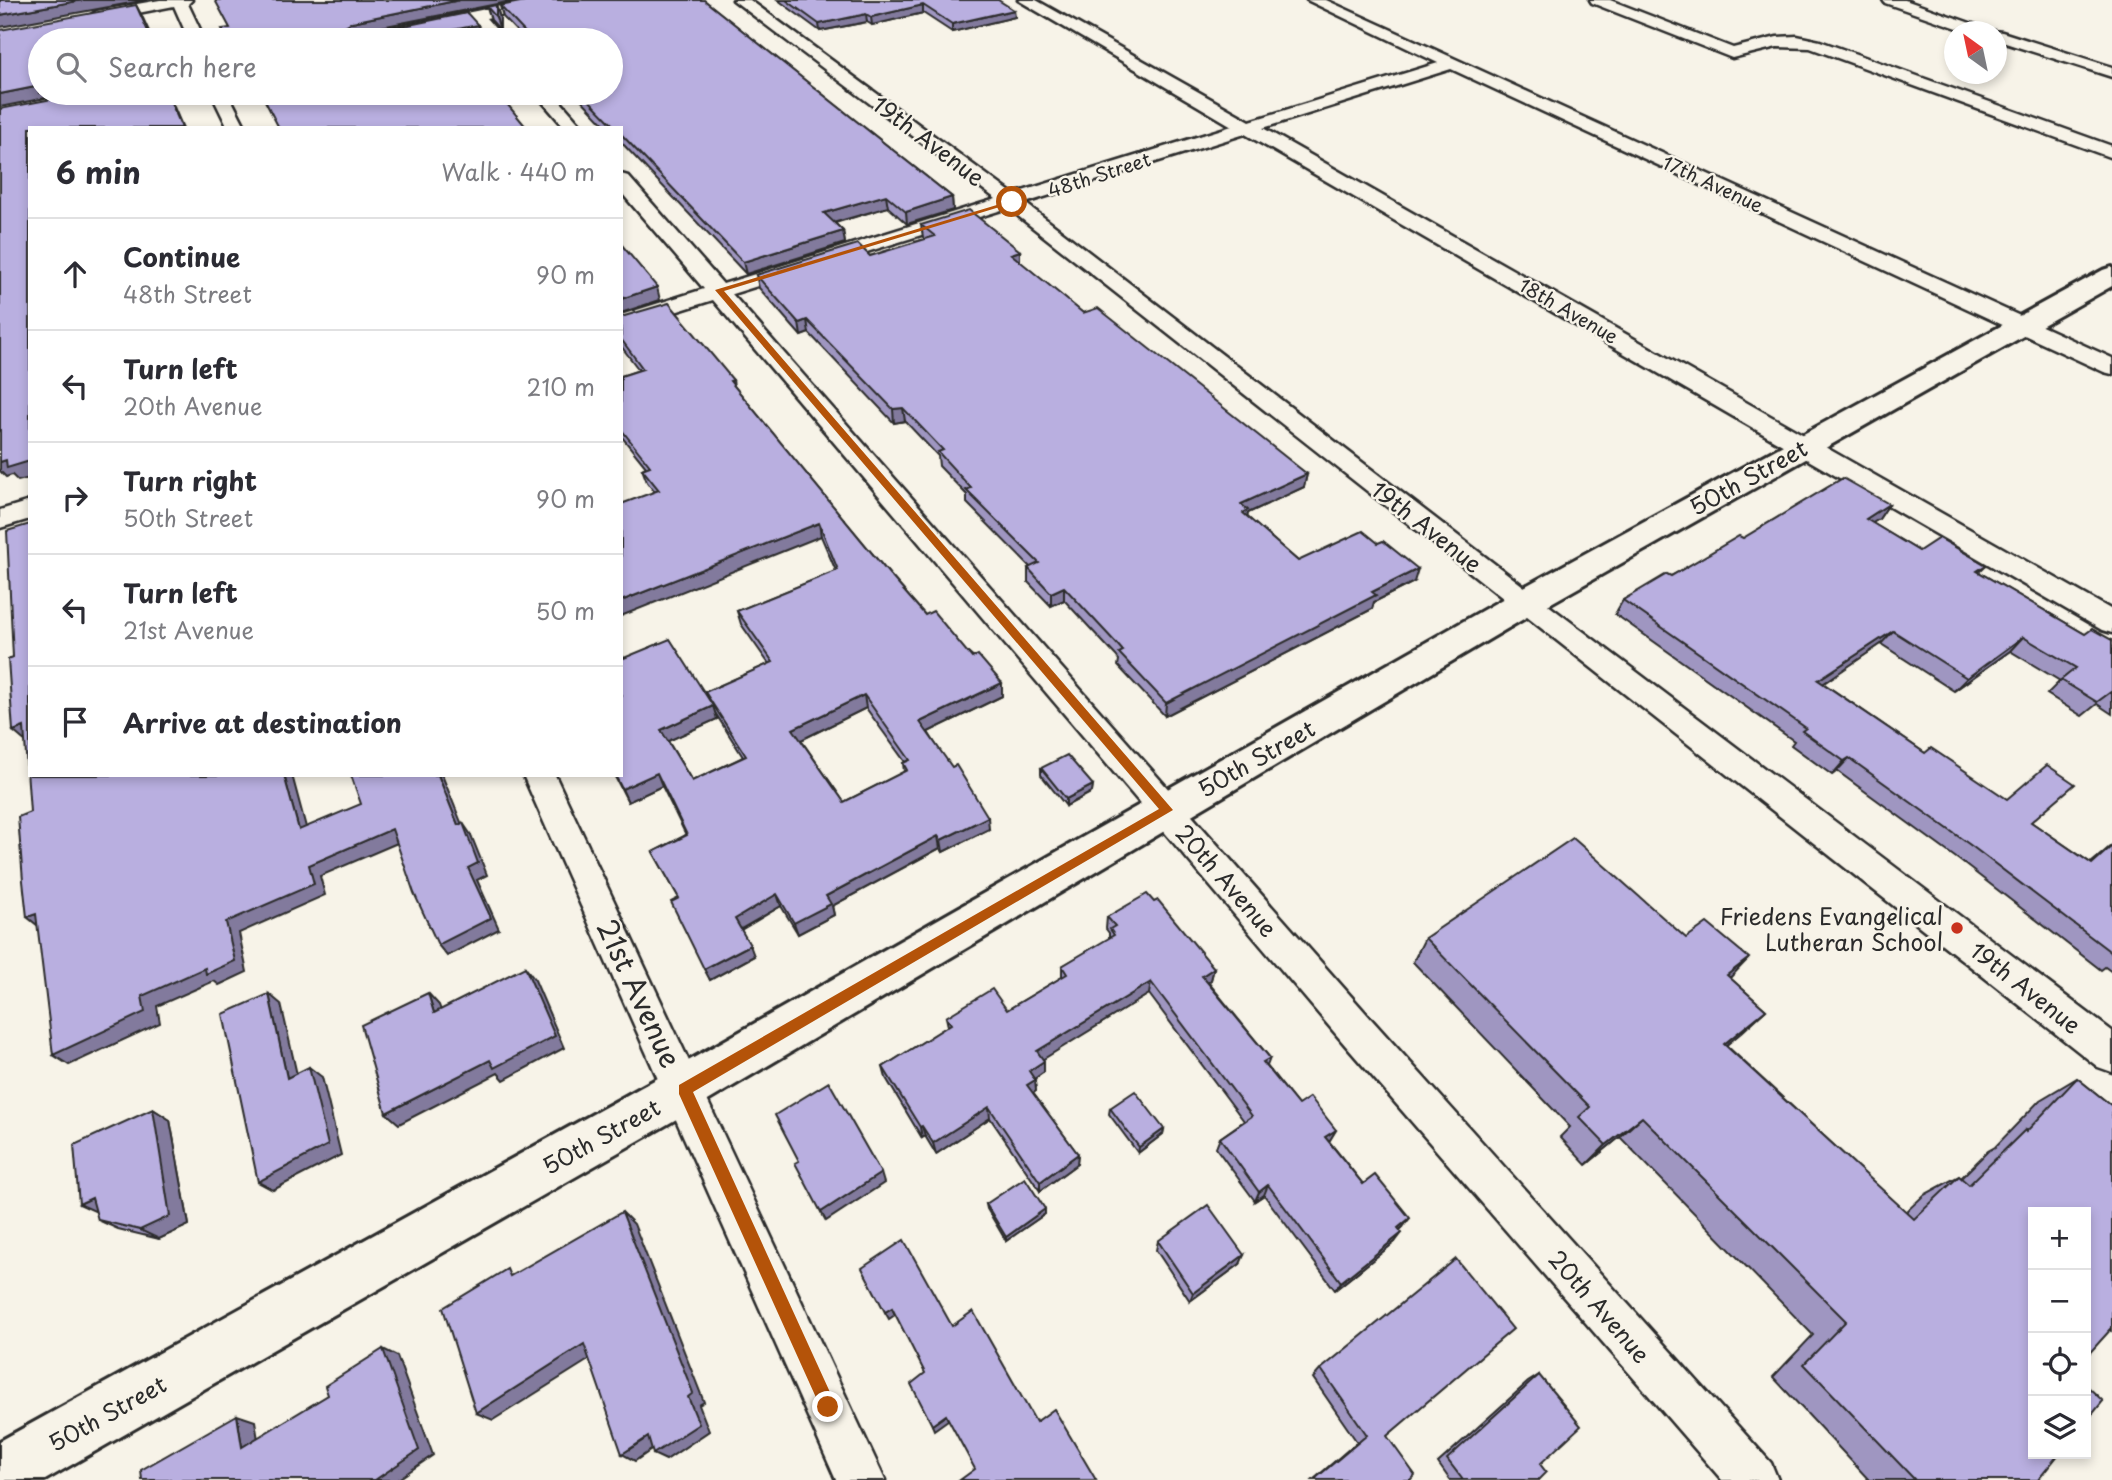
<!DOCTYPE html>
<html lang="en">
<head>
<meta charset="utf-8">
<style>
	:root { --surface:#fff; --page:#f2f2f3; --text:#2b2b33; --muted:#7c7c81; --line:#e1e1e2 }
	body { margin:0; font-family:"Playpen Sans",sans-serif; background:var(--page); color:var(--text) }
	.controls { position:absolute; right:21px; bottom:21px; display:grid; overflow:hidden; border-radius:0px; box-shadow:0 4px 10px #0003 }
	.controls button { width:63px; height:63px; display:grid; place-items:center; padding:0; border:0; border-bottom:2px solid var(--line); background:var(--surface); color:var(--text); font:35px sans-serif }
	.compass { position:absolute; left:1944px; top:21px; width:63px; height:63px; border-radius:50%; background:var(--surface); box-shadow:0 4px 10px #0003; rotate:327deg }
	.stop { position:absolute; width:21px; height:21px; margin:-16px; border:5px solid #b45309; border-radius:50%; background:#fff }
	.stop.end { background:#b45309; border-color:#fff; box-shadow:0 2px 7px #0008 }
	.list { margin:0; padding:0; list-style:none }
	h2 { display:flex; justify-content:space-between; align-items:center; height:91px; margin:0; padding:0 28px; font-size:30px }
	h2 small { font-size:23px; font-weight:400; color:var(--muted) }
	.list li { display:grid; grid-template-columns:46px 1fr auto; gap:21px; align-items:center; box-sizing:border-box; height:112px; padding:0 28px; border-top:2px solid var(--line) }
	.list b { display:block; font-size:26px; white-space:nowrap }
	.list p { margin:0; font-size:23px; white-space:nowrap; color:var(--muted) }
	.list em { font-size:23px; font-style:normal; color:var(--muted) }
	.icon { flex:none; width:38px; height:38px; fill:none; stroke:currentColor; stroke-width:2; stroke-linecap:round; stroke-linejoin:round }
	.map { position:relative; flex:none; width:2112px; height:1480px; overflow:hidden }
	.search { position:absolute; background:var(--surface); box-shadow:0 4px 10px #0003; left:28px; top:28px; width:595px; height:77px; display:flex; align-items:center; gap:18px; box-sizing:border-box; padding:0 24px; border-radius:38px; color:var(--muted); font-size:26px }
	.panel { position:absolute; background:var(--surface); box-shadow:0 4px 10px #0003; left:28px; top:126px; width:595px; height:651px; border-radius:0px }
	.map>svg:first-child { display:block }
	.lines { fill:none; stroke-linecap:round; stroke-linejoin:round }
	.street-casing { stroke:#2b2b2b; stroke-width:5 }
	.secondary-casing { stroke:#2b2b2b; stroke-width:6 }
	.street { fill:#f7f3e8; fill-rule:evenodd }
	.secondary { fill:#f7f3e8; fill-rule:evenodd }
	.wall { fill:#9f96c1; stroke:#2b2b2b; stroke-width:2; fill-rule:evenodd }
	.shaded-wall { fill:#827a9d; stroke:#2b2b2b; stroke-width:2 }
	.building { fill:#b9afe0; stroke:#2b2b2b; stroke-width:2; fill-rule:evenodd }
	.route { fill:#b45309 }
	.poi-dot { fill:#c8321e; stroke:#f7f3e8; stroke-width:2.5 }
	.labels { text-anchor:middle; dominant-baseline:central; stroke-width:5; stroke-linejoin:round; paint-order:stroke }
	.far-street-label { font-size:19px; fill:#2b2b2b; stroke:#f7f3e8 }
	.street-label { font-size:23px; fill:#2b2b2b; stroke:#f7f3e8 }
	.poi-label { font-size:23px; fill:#2b2b2b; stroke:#f7f3e8; text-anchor:end }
	.near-street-label { font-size:28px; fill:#2b2b2b; stroke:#f7f3e8 }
</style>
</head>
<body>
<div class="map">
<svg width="2112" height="1480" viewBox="0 0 2112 1480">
	<rect width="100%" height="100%" fill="#f7f3e8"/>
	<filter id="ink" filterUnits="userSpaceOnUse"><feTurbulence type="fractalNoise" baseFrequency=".0143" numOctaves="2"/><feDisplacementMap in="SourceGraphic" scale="14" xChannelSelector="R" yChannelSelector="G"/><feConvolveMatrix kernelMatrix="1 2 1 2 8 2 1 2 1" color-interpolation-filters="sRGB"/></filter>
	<g filter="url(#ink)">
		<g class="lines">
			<g class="street-casing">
				<g id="street">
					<polygon points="160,0 192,0 188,4 205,40 189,40 174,6 97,21 89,16 97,11"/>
					<polygon points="530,0 559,0 552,4 486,18 505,40 489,40 472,21 379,40 349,40 357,35"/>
					<polygon points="733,0 750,0 1013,194 1232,126 1018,0 1036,0 1250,121 1438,63 1307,0 1326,0 2112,358 2112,374 2104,372 1451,69 1263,128 2112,610 2112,633 2102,630 1245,134 1025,203 1535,595 2112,1031 2112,1072 2098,1067 1008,208 732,294 1372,1020 1771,1463 1778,1480 1722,1480 1346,1046 713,300 621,329 621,315 704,289 621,192 621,174 628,176 723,284 996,199"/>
					<polygon points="1590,0 1610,0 1733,48 1777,37 1797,36 1820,41 2112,146 2112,158 1810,48 1777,47 1732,58 1592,3"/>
					<polygon points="1883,0 1905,0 1993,31 2002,32 2112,67 2112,77 1996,40 1996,32 1969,32 1885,3"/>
					<polygon points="211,93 228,93 246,128 228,128"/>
					<polygon points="535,93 553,93 584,128 565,128"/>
					<polygon points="30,501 30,519 0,528 0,510"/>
					<polygon points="523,775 555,775 885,1480 836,1480"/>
				</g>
			</g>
			<g class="secondary-casing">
				<polygon id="secondary" points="2112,267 2112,286 1537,611 701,1105 45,1480 0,1480 0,1441 667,1073 1513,593 2103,270"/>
			</g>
			<use href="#street" class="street"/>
			<use href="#secondary" class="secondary"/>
		</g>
		<g class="wall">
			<polygon points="530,0 704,0 952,197 953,210 907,224 888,207 835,223 843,231 845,243 746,274 621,142 621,128 608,128 575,93 611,93 611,40 525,40 503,17 500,6"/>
			<polygon points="778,0 998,0 1015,17 952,32 923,13 872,25 867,22 820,31"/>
			<polygon points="496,5 500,18 500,30 491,20 487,7"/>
			<polygon points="921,225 1020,262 1083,313 1307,474 1304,487 1248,513 1247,517 1298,561 1414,582 1374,602 1372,609 1165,716 1118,666 1119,660 1116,656 1064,600 1051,606 1028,582 1028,568 1030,567 967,503 967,495 939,466 938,456 905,421 894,423 809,333 801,336 759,288 756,275 870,256 925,239 923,237"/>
			<path d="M621 317 733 380 734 386 890 575 925 615 1002 683V696L928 732 989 829 943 852 940 848 832 906 834 915 798 934 781 906 741 930 754 956 710 980 679 898 653 852 686 835 662 786 628 802 614 775H621L624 658 708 699 705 692 769 664 741 624 737 611 836 571 821 536 654 491 647 482 642 469 646 467 621 436V376L639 370 621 346ZM866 708 905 762 903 763 904 772 844 802 801 740ZM714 711 743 757 692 781 668 741 717 719Z"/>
			<polygon points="1889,504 1879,519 1872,523 1919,551 1986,565 1979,572 2085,634 2112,640 2112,714 2097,704 2082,716 2047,694 2060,681 2010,651 1954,691 1881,644 1823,683 1925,753 2031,822 2091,863 2112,845 2112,972 2105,967 2101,970 1959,860 1837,771 1832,775 1791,745 1794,741 1615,614 1623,600 1671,576 1743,538"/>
			<polygon points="1041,768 1093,785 1092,792 1066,806 1041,775"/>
			<polygon points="1154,902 1214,968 1211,980 1208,982 1270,1058 1267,1066 1298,1105 1336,1130 1329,1141 1363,1184 1403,1227 1400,1230 1395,1242 1335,1290 1264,1195 1255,1201 1216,1148 1220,1138 1244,1121 1149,994 1042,1059 1044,1061 1044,1072 1034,1079 1036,1091 1033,1093 1078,1154 1077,1164 1040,1191 990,1118 936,1154 925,1136 922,1138 886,1078 883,1067 948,1026 946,1017 1007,1010 1062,977 1062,966 1109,939 1109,933 1106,929 1107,917"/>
			<polygon points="1425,938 1730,978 1766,1010 1726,1045 1906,1212 1924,1195 1959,1176 1961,1178 1988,1151 1995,1147 2040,1100 2077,1078 2112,1106 2112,1331 2110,1330 2086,1212 2038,1480 1869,1480 1773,1377 1813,1335 1620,1137 1586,1165 1560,1137 1570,1127 1413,962"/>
			<polygon points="1110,1108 1164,1129 1163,1134 1138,1153 1109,1114"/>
			<polygon points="153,1109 170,1120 189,1225 159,1239 118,1229 98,1220"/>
			<polygon points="986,1204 1045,1209 1045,1214 1006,1241 987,1209"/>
			<polygon points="1158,1241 1240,1264 1190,1301 1156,1250"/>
			<polygon points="1321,1369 1387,1436 1410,1480 1313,1480 1357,1442 1313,1378"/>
			<polygon points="1539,1375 1540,1464 1538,1480 1450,1480 1438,1463 1528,1382"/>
		</g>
		<g class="shaded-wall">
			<polygon points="83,0 147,0 0,27 0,15"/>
			<polygon points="460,0 517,0 356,32 342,31 343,27 352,22"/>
			<polygon points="136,5 142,16 153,40 152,40"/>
			<polygon points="496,5 500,18 500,30 496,17"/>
			<polygon points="923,5 923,13 872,25 871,17"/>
			<polygon points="1014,10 1015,17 952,32 952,24"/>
			<polygon points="866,14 867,22 820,31 819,24"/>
			<polygon points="478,25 482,36 463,40 452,40 448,31"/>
			<polygon points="40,86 40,93 71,93 0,107 0,94"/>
			<polygon points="167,93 168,93 183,128 182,128"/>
			<polygon points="886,195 888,207 826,225 824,213"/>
			<polygon points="952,197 953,210 907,224 906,212"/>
			<polygon points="843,231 845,243 746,274 743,262"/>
			<polygon points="1020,251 1020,264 1011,254"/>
			<polygon points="657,287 660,300 621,313 621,299"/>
			<polygon points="807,320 809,333 801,336 799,323"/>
			<polygon points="903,408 905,421 894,423 893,409"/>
			<polygon points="6,460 30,461 30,478 18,481 12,475 6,477 0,471 0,462"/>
			<polygon points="1307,474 1304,487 1248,513 1246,524 1241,504"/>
			<polygon points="1889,504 1879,519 1856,533 1866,519"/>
			<polygon points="819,523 821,536 621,616 621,601"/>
			<polygon points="1418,569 1414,582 1374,602 1372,609 1165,716 1166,703 1372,592"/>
			<polygon points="1064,587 1064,600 1051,606 1051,593"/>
			<polygon points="1893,631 1881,644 1808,694 1818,680"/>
			<polygon points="2023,637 2010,651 1954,691 1967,678"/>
			<polygon points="1002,683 1002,696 922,735 920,722"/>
			<polygon points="864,695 866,708 797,742 793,729"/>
			<polygon points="713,706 717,719 666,742 661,730"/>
			<polygon points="24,727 27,743 13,731"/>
			<polygon points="1849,758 1837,771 1832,775 1844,761"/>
			<polygon points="657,773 662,786 628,802 622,789"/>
			<polygon points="284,775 292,775 310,842 299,830"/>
			<polygon points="438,775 442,775 467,837 458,825"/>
			<polygon points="1093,785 1092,792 1066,806 1066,799"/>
			<polygon points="988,817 989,829 943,852 941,840"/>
			<polygon points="463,823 471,835 487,875 477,880 499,929 447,956 438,945"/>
			<polygon points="392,829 402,841 320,876 325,895 239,933 247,972 219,985 214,981 157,1006 160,1023 69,1065 53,1055 142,996 226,922 309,865"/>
			<polygon points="938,836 940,848 832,906 834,915 798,934 794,923 826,896"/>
			<polygon points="777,894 781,906 739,930 735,919"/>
			<polygon points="36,914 42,929 27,917"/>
			<polygon points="750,945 754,956 710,980 704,969"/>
			<polygon points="1749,958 1725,983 1727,975"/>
			<polygon points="525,967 535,980 564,1048 504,1080 498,1073 399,1124 386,1113 490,1060"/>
			<polygon points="1214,968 1211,980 1200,988 1202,976"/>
			<polygon points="1151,982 1149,994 1037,1063 1037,1051"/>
			<polygon points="428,993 439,1005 446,1025 434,1013"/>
			<polygon points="269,994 281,1004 300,1088 287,1078"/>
			<polygon points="1766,1010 1741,1033 1700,1067 1724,1044"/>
			<polygon points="1044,1061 1044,1072 1030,1082 1029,1071"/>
			<polygon points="309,1067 322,1077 341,1155 273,1190 258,1182"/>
			<polygon points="1035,1080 1036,1091 1028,1096 1027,1085"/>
			<polygon points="989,1107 990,1118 936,1154 933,1143"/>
			<polygon points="153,1109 170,1120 189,1225 159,1239 140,1230"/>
			<polygon points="1642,1117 1620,1137 1586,1165 1606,1145"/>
			<polygon points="922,1126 925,1136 922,1138 920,1127"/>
			<polygon points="1164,1129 1163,1134 1138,1153 1139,1147"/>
			<polygon points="1336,1130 1330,1140 1320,1147 1325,1137"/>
			<polygon points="1078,1154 1077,1164 1040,1191 1040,1182"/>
			<polygon points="881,1173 884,1183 826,1221 821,1212"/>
			<polygon points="1268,1185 1264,1195 1255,1201 1259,1192"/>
			<polygon points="92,1198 99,1213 79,1204"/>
			<polygon points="1045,1209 1045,1214 1006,1241 1006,1237"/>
			<polygon points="622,1212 634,1224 704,1402 699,1405 709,1431 666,1460 653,1454 688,1397"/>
			<polygon points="1410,1218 1403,1227 1391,1237 1398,1228"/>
			<polygon points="1402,1233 1395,1242 1335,1290 1341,1282"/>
			<polygon points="1244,1255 1240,1264 1190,1301 1193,1293"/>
			<polygon points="892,1308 895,1315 889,1319 885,1312"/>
			<polygon points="584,1344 598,1354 493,1420 476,1413"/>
			<polygon points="383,1349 397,1356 433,1455 397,1480 375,1480"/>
			<polygon points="237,1415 255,1421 260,1452 242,1447"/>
			<polygon points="946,1415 948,1420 934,1430 932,1425"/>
			<polygon points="648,1437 660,1444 635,1461 622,1454"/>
		</g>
		<g class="building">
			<polygon points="0,0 83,0 0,15"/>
			<polygon points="215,0 460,0 352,22 343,27 342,31 375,32 467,13 478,25 448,31 456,40 228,40 222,29 230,28"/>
			<polygon points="530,0 704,0 952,197 906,212 886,195 824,213 843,231 743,262 621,134 621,128 616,128 582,93 611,93 611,40 532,40 500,6"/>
			<polygon points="786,0 998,0 1014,10 952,24 923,5 871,17 866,14 819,24"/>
			<polygon points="136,5 152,40 40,40 40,86 0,94 0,30"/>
			<polygon points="496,5 496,17 487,7"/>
			<polygon points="83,93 167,93 182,128 30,128 30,461 7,468 6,460 0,462 0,109"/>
			<polygon points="261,93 498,93 527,128 279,128"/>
			<polygon points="969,210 1020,251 1011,254 1083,313 1098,308 1307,474 1241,504 1248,510 1243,513 1298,561 1363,531 1378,543 1383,541 1418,569 1372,592 1376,595 1166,703 1119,653 1123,651 1116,643 1064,587 1051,593 1028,568 1039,563 966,490 971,488 938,452 943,450 903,408 893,409 807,320 799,323 756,275 858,244 870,256 935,236 921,225"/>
			<polygon points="621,244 657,287 621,299"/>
			<path d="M669 303 733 380 730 381 890 575 925 615 933 611 972 658 978 655 1002 683 920 722 952 767 956 765 988 817 941 840 938 836 826 896 831 904 794 923 777 894 735 919 750 945 704 969 671 902 679 898 653 852 687 835 657 773 622 789 615 775H621V654L624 658 670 639 713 706 661 730 692 781 746 756 705 692 773 662 737 611 838 570 819 523 621 601V504L659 490 642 469 650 466 621 429V376L643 369 621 339V317ZM864 695 910 760 903 763 907 770 844 802 793 729Z"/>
			<polygon points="1843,478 1889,504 1866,519 1919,551 1939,538 1986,565 1977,571 2085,634 2092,629 2112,640 2112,691 2097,702 2061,680 2076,668 2023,637 1967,678 1893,631 1818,680 1925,753 1931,748 2007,799 2047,765 2075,784 2031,822 2092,864 2112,846 2112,953 1973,847 1849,758 1844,761 1802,731 1806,728 1623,600 1667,574 1671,576 1739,536 1743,538"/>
			<polygon points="30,524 30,775 284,775 299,830 361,804 351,775 438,775 458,825 463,823 478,863 468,868 491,918 438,945 414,893 392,829 309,865 314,884 226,922 235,961 206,974 205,968 142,996 145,1012 53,1055 36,914 27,917 23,881 18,817 30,812 24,727 13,731 8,659 13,657 7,531"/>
			<polygon points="1067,755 1093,785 1066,799 1041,768"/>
			<polygon points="1573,838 1686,938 1707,923 1749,958 1727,975 1766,1010 1724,1044 1914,1219 1959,1176 1969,1185 2025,1130 2026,1132 2077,1078 2112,1106 2112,1328 2086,1357 2086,1212 2033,1212 2033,1454 2059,1454 2038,1480 1915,1480 1804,1364 1846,1321 1642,1117 1606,1145 1579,1117 1590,1107 1425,938"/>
			<polygon points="1147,894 1154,902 1158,900 1214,968 1202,976 1270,1058 1263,1062 1298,1105 1310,1097 1336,1130 1325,1137 1363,1184 1375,1175 1410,1218 1398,1228 1402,1233 1341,1282 1268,1185 1259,1192 1220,1138 1252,1116 1151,982 1037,1051 1044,1061 1029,1071 1035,1080 1027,1085 1078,1154 1040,1182 989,1107 933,1143 922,1126 920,1127 883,1067 951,1024 946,1017 992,989 1007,1010 1067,974 1062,966 1114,935 1110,929 1115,926 1107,917"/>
			<polygon points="525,967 555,1036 494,1068 490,1060 386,1113 361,1025 428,993 434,1013"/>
			<polygon points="269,994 287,1078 309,1067 328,1145 258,1182 223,1014"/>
			<polygon points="829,1082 881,1173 821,1212 795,1163 799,1161 775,1115"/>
			<polygon points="1135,1091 1164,1129 1139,1147 1110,1108"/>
			<polygon points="153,1109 170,1216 140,1230 98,1220 92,1198 79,1204 74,1145"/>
			<polygon points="1025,1178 1045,1209 1006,1237 986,1204"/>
			<polygon points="1208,1205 1244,1255 1193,1293 1158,1241"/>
			<polygon points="622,1212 693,1393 688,1397 699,1424 653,1454 648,1437 622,1454 584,1344 476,1413 443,1308 507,1269 510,1276"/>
			<polygon points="904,1240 952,1326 973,1311 1036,1422 1054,1409 1096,1480 960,1480 975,1469 946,1415 932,1425 911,1384 925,1373 892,1308 885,1312 862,1268"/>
			<polygon points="1456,1259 1513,1329 1387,1436 1415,1475 1410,1480 1317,1480 1316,1478 1367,1435 1321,1369"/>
			<polygon points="383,1349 419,1450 375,1480 142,1480 141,1470 237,1415 242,1447 328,1395 325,1386"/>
			<polygon points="1539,1375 1581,1426 1540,1464 1546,1472 1538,1480 1463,1480 1447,1459"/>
			<polygon points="2086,1385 2103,1401 2086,1422"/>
		</g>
	</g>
	<polygon class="route" points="1010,201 1016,202 724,291 1173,810 693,1092 834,1401 837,1407 834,1413 828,1416 823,1413 679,1094 679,1085 1159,809 715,290"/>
	<circle class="poi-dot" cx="1957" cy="928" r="7"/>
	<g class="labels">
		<g class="far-street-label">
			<text transform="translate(1099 174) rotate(-18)">48th Street</text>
			<text transform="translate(1713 183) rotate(25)">17th Avenue</text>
			<text transform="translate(1569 310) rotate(30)">18th Avenue</text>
		</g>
		<g class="street-label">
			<text transform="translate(929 140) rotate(37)">19th Avenue</text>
			<text transform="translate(1748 477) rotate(-29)">50th Street</text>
			<text transform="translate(1427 526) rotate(38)">19th Avenue</text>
			<text transform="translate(1256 758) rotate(-30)">50th Street</text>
			<text transform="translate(1227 880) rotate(49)">20th Avenue</text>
			<text transform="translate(2026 987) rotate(38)">19th Avenue</text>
			<text transform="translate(601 1136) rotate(-29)">50th Street</text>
			<text transform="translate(1600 1306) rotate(49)">20th Avenue</text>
			<text transform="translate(107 1413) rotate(-29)">50th Street</text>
		</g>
		<g class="poi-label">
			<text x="1943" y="915">Friedens Evangelical<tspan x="1943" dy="26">Lutheran School</tspan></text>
		</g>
		<g class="near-street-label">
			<text transform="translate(640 993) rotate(65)">21st Avenue</text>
		</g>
	</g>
</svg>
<div class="controls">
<button>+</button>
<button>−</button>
<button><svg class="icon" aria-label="locate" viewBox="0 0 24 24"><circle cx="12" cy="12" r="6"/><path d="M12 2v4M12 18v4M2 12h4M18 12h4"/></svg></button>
<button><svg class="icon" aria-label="layers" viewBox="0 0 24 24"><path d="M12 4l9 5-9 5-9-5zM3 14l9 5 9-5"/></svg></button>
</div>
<svg class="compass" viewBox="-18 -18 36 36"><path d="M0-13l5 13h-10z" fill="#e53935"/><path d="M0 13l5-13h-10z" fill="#7c7c81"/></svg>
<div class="stop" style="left:1012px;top:202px"></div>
<div class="stop end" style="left:828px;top:1407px"></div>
<div class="search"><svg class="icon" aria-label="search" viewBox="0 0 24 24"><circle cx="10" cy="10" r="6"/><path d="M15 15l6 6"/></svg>Search here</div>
<section class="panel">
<h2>6 min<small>Walk · 440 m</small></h2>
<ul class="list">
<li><svg class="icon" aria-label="ahead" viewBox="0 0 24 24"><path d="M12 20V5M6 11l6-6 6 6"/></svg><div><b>Continue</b><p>48th Street</p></div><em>90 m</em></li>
<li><svg class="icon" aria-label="left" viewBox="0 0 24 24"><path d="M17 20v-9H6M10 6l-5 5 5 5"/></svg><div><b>Turn left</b><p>20th Avenue</p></div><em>210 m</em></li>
<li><svg class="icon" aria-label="right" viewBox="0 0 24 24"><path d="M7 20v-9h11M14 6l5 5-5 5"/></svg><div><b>Turn right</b><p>50th Street</p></div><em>90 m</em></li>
<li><svg class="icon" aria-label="left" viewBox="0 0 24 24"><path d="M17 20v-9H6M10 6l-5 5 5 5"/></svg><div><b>Turn left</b><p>21st Avenue</p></div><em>50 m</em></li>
<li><svg class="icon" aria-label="arrive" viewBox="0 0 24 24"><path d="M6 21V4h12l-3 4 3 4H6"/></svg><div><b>Arrive at destination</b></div></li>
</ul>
</section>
</div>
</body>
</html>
